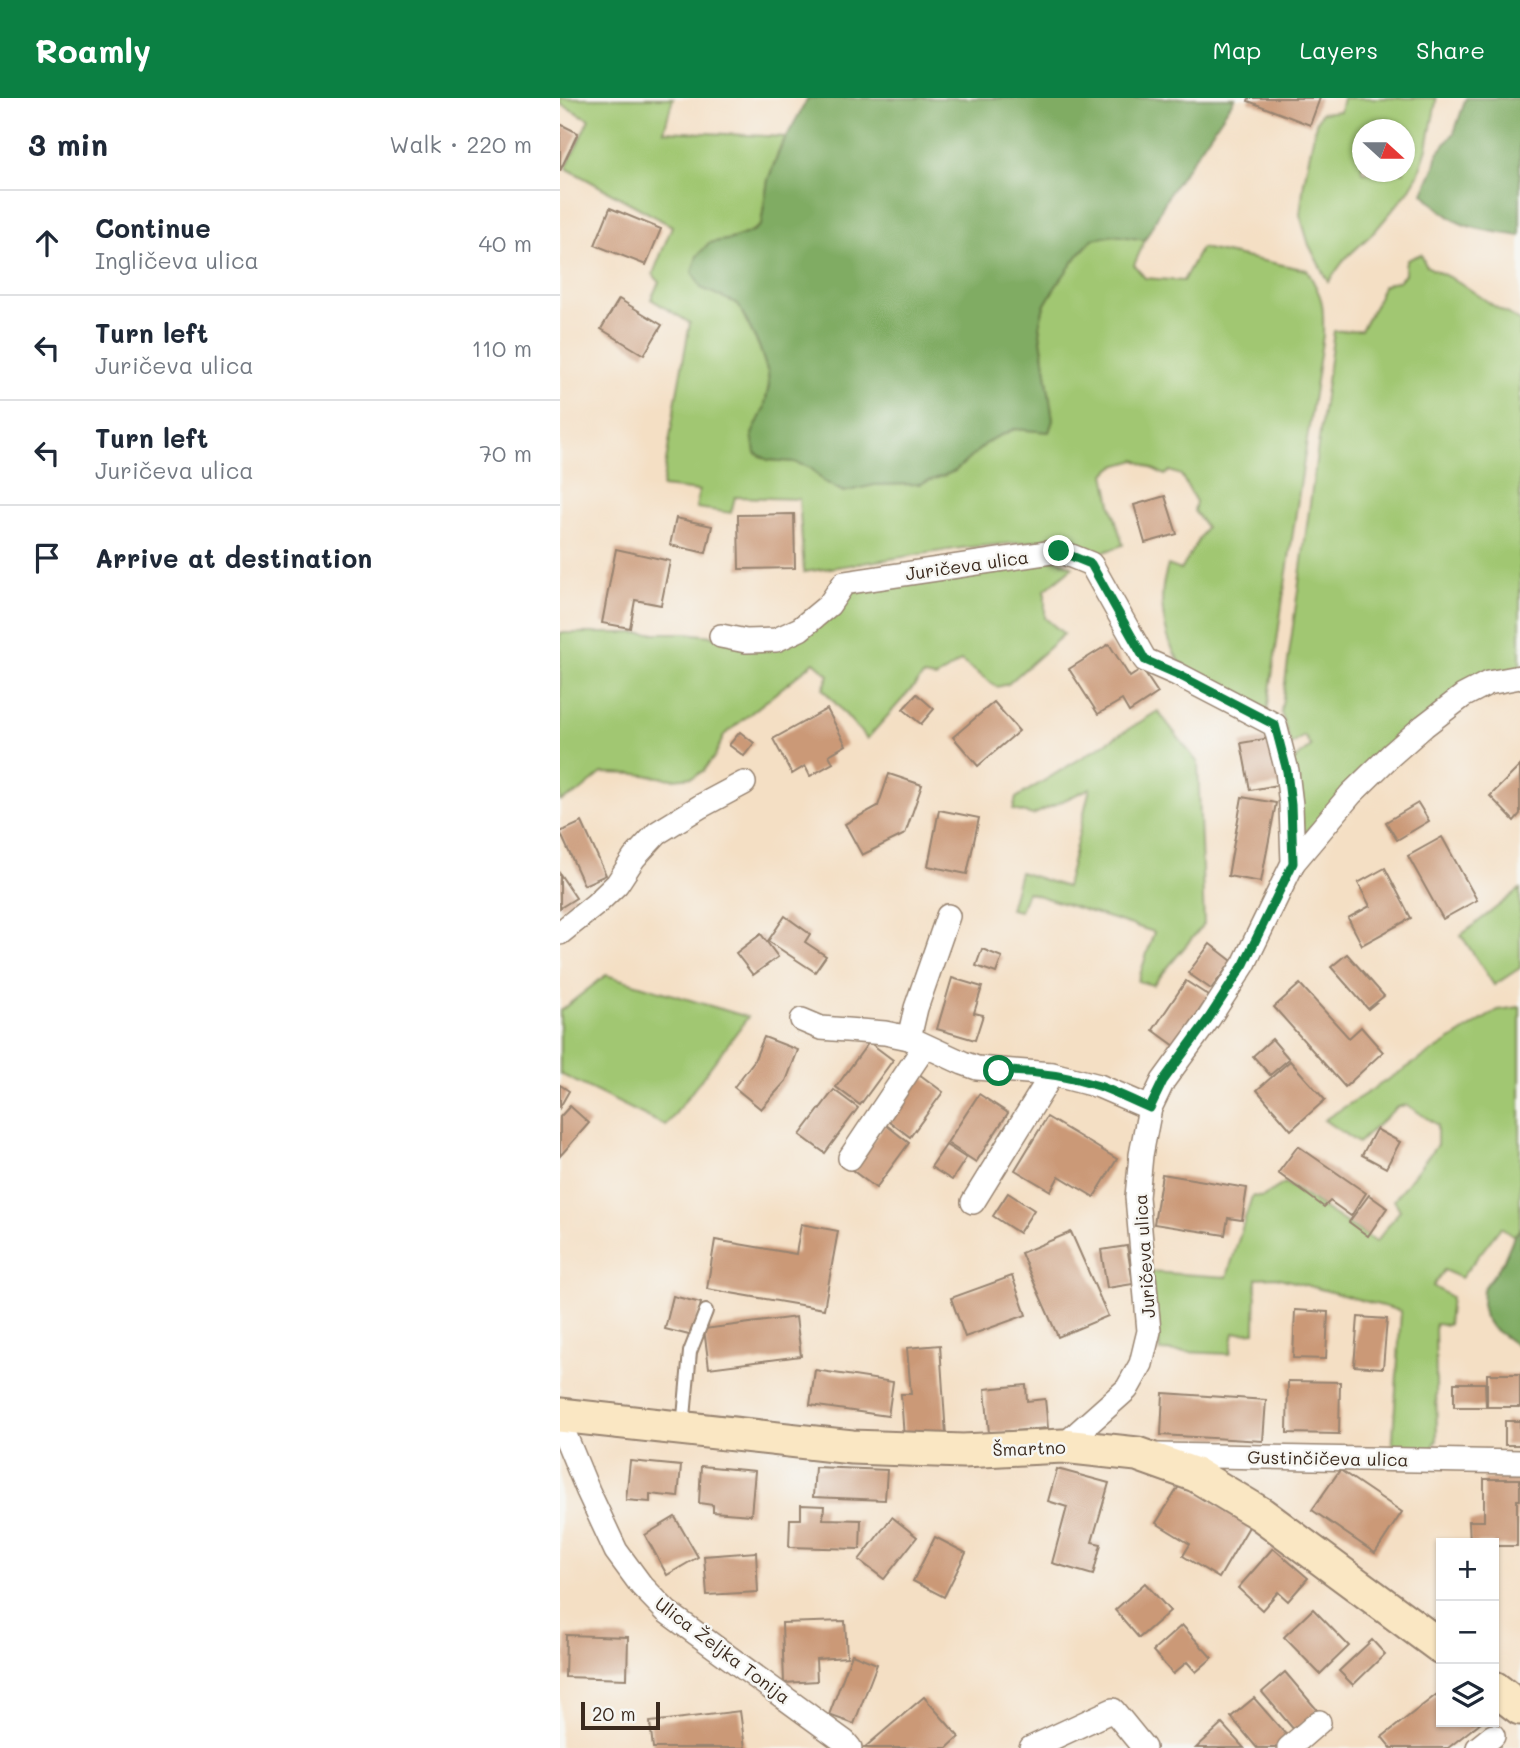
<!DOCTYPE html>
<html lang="en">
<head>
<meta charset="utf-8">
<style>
	:root { --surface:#fff; --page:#f2f2f3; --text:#1f2937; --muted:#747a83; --line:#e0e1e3; --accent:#0b8043 }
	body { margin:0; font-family:Mali,sans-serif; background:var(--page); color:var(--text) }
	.controls { position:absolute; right:21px; bottom:21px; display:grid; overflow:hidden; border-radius:0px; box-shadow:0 2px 5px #0004 }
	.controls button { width:63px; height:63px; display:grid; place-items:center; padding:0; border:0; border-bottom:2px solid var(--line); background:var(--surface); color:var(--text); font:35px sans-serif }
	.compass { position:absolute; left:792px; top:21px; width:63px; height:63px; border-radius:50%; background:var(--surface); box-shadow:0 2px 5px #0004; rotate:111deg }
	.scale { position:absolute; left:21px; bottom:18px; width:79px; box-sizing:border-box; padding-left:7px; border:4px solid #3b2a1e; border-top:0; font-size:19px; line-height:24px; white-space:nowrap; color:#3b2a1e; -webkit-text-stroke:5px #f6f6f2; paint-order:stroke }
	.stop { position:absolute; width:21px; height:21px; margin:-16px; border:5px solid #0b8043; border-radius:50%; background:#fff }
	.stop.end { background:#0b8043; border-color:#fff; box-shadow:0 2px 7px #0008 }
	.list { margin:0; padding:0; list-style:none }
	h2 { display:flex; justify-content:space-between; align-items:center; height:91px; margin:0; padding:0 28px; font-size:30px }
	h2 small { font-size:23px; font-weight:400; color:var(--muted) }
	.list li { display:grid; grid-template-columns:46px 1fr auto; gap:21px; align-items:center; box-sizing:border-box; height:105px; padding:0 28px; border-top:2px solid var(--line) }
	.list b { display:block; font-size:26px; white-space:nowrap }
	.list p { margin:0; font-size:23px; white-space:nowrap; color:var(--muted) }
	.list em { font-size:23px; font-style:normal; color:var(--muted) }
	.icon { flex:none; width:38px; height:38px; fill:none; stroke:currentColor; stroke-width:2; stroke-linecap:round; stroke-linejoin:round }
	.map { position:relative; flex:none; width:960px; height:1650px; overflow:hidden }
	header { display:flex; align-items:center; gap:42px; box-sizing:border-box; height:98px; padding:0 35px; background:var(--accent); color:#fff }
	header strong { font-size:33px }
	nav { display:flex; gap:38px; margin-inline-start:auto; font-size:24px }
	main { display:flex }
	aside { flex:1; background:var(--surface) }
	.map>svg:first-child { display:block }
	.green { fill:#a1c772; stroke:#6e7848; stroke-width:2; fill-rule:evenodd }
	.forest { fill:#80ac64; stroke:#5e6b41; stroke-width:2 }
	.building { fill:#cb9977 }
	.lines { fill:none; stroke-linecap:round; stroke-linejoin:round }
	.lane-casing { stroke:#988471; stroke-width:16 }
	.street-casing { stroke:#988471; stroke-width:26 }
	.secondary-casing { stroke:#988471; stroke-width:37 }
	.lane { stroke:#fff; stroke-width:12 }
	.street { stroke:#fff; stroke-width:23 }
	.secondary { stroke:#fae7c3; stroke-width:33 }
	.route { stroke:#0b8043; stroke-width:9 }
	.labels { text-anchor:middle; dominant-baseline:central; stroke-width:5; stroke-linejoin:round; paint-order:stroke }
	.street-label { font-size:18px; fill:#3b2a1e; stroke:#f6f6f2 }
</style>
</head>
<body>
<header>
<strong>Roamly</strong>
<nav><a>Map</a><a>Layers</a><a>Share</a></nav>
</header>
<main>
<aside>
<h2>3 min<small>Walk · 220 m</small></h2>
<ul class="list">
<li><svg class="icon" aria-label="ahead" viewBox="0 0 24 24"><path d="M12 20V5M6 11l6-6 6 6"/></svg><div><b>Continue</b><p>Ingličeva ulica</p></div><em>40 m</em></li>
<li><svg class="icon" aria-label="left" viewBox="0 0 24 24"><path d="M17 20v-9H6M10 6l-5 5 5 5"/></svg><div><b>Turn left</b><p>Juričeva ulica</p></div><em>110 m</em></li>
<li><svg class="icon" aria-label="left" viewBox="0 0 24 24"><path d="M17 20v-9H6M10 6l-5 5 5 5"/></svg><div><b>Turn left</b><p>Juričeva ulica</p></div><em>70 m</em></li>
<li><svg class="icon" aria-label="arrive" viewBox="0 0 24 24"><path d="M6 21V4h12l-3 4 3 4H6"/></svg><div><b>Arrive at destination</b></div></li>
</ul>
</aside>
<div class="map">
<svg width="960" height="1650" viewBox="0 0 960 1650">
	<rect width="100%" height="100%" fill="#f6f6f2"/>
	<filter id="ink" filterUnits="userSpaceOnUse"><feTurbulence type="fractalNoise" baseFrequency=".0143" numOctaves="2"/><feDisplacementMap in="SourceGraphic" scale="14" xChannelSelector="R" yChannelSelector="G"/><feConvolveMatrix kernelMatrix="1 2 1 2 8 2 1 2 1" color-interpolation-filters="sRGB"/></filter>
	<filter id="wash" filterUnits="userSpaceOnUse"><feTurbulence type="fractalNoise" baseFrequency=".00686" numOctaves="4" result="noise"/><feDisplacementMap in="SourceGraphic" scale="28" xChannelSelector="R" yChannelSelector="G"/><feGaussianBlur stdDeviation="1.57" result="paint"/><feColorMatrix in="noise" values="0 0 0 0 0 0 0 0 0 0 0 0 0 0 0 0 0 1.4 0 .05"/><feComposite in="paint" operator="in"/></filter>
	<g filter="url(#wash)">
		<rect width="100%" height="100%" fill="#f4dfc4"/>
		<g class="green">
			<path d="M0 0H113L104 33 226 39 220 49 208 82 201 127C185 139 167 142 149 145L163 198 178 206 199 248 208 275 209 287 204 311 193 336 208 362 234 364 251 370 263 383 283 394 314 387 359 386 395 373 430 342 455 331 489 334 493 322 479 227 484 208 495 188 519 156 533 141 554 137 585 142 574 167 585 180 623 183 641 150 747 172C763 200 764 205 763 237L723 500 707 615C684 603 635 581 619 562 606 546 600 509 603 488 604 481 606 474 608 467L621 472 646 429 634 413 636 404 621 377 610 373 605 377 576 362 555 368 545 376 551 406 563 447 536 457 513 444 498 441 401 450 244 474 239 401 175 399 171 415 136 410 139 393 102 389 116 301 130 225 91 201 99 184 93 176 112 128 6 70 29 21 0 6Z"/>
			<path d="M783 0H876V4L867 50 858 77 848 94 815 133 785 161 768 184 749 147 740 117 744 84 756 25 761 15 780 13ZM802 32H844V74H802Z"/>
			<polygon points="861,156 866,168 899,184 934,208 960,223 960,572 937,577 741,738 732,664 751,648 744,638 731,647 721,614 774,233 801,232 816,206 823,188 831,184 839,183 845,176 845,168 847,162"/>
			<polygon points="479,453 513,469 485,492 485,520 504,536 448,586 437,589 401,563 376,580 363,578 307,641 263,591 269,577 254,564 164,637 155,658 143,673 133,679 113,681 77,676 42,675 18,695 0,703 0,535 126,535 161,539 211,541 299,479"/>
			<polygon points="598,613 638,665 644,826 593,887 578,883 594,834 467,794 460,813 450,811 460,774 506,789 530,690 473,717 453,712 456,700"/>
			<polygon points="960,791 960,870 934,887 901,837"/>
			<polygon points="46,877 188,919 106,1028 0,976 0,913"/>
			<polygon points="960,909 960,1131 954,1138 941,1129 901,1180 884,1172 873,1188 891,1199 888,1227 875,1226 877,1342 869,1356 832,1355 841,1213 716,1179 696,1180 695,1234 674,1235 670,1256 600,1253 590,1174 667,1179 692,1098 702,1099 725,1085 816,1144 840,1112 834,1102 877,1047 877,1027 847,1007 837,1009 798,1045 764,1022 938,912"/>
		</g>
		<g class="forest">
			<polygon points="248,0 675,0 609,96 585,142 554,137 533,141 519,156 496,188 484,208 479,228 493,322 489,334 454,331 430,342 395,373 383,378 359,386 314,387 284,394 263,383 251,370 234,364 208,362 195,355 192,336 204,311 209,287 208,275 199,248 178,206 141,190 132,174 137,158 149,145 172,141 193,133 201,127 208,82 221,49"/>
			<path d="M906 0H960V138C943 135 913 132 898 124 885 117 873 106 863 95L875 68 878 55 894 35Z"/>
			<polygon points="960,1131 960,1250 931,1229 925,1220 922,1206 923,1191 943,1164 954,1138"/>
		</g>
		<g id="blocks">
			<g class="building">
				<polygon points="689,0 760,0 750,27 688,3"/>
				<polygon points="0,26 18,35 0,73"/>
				<polygon points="50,110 101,131 86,167 35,147"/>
				<polygon points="59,201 102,227 84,257 41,231"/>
				<polygon points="605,398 617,436 585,445 574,407"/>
				<polygon points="234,416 235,470 179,471 178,417"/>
				<polygon points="116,420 152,428 146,455 110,447"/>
				<polygon points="56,451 110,463 101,507 75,502 70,530 42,525"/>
				<polygon points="549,546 570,579 582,571 598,595 569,614 562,602 538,616 509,571"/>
				<polygon points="357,596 374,611 361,626 343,611"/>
				<polygon points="434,604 459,633 418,668 393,639"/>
				<polygon points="267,611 286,647 269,657 273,665 250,678 245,668 232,676 213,641"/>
				<polygon points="180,634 194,645 184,658 169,647"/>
				<polygon points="716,639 724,686 690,692 681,645"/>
				<polygon points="960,668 960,716 954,723 930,698"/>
				<polygon points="329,676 362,687 345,736 302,757 285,726 318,708"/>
				<polygon points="682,699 716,705 701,784 668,778"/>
				<polygon points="858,705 869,723 837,742 826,724"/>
				<polygon points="379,712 419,720 407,776 368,768"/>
				<polygon points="22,724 46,777 24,787 0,734"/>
				<polygon points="882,739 917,802 883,821 848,758"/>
				<polygon points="825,770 851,820 802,847 788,820 810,808 798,785"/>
				<polygon points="0,776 16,800 0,810"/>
				<polygon points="225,818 250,836 245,844 266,858 255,874 208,843"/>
				<polygon points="201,836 218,859 193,877 176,855"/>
				<polygon points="650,846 672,863 651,891 628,875"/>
				<polygon points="422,851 442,859 436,875 416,868"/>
				<polygon points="787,856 824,898 808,911 771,869"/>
				<polygon points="392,880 422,889 414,915 423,917 415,942 377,931"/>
				<polygon points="626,883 649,898 615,948 593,932"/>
				<polygon points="740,886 789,940 801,929 823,954 785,989 714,909"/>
				<polygon points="204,939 238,952 226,983 201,1011 174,989 194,963"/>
				<polygon points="712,941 729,961 710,977 693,958"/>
				<polygon points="309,944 333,962 300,1007 276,989"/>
				<polygon points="730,963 765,1002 731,1032 697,992"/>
				<polygon points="359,976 383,994 350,1039 326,1021"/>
				<polygon points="0,987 9,993 0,1009"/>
				<polygon points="274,992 298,1010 265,1055 240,1037"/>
				<polygon points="419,996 448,1015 416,1064 387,1045"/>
				<polygon points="10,1008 29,1025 0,1058 0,1019"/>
				<polygon points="487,1019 557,1061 534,1099 499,1078 491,1093 455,1072"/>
				<polygon points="325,1026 349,1045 316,1090 292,1072"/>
				<polygon points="816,1031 840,1044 826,1070 802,1057"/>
				<polygon points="386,1047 406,1060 392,1082 371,1069"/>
				<polygon points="738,1048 806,1095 791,1118 770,1103 764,1109 718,1075"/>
				<polygon points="602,1076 687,1090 682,1122 668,1120 665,1137 594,1126"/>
				<polygon points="448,1095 474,1112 459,1135 433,1118"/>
				<polygon points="809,1097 827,1110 808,1138 789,1124"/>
				<polygon points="241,1126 278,1133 264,1211 147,1191 155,1142 236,1156"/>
				<polygon points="511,1134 548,1218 498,1239 461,1155"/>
				<polygon points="567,1148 573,1186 547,1190 541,1152"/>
				<polygon points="452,1178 466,1217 405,1239 391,1200"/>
				<polygon points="113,1198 141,1205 133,1238 105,1231"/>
				<polygon points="735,1212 768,1214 766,1261 733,1260"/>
				<polygon points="236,1219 241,1258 149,1270 144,1231"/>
				<polygon points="798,1219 827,1221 823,1270 794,1268"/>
				<polygon points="380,1247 386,1338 344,1341 341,1296 351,1296 347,1250"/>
				<polygon points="255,1272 333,1284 328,1318 250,1307"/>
				<rect x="927" y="1276" width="33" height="33"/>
				<polygon points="728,1283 780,1284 779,1336 727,1335"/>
				<polygon points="894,1285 925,1285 926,1309 894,1309"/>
				<polygon points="466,1287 467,1303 485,1301 488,1330 429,1335 425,1291"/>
				<polygon points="603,1295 706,1302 703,1343 601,1337"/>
				<rect x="945" y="1323" width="15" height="24"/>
				<polygon points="70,1363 121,1368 118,1399 90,1396 90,1404 66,1402"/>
				<polygon points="141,1368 195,1373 191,1417 153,1414 153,1407 139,1405"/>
				<polygon points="255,1369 327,1372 325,1402 253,1399"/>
				<polygon points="497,1371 549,1385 532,1444 541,1446 533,1477 492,1465 507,1409 488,1403"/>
				<polygon points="780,1372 842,1414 815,1455 752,1412"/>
				<polygon points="924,1381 960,1381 960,1402 957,1402 957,1448 934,1448 934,1445 910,1445 909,1423 924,1423"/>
				<polygon points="621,1385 690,1427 659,1480 623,1458 630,1446 596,1425"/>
				<polygon points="241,1407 264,1408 263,1421 301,1422 300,1451 229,1449 230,1421 241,1421"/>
				<polygon points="115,1419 138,1459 107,1477 85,1437"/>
				<polygon points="332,1419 357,1439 324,1481 299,1462"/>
				<polygon points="375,1439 406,1455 384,1499 353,1483"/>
				<polygon points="713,1450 748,1480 728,1503 718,1494 702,1512 678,1490"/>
				<polygon points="196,1454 198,1494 147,1497 144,1458"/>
				<polygon points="585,1485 610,1513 579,1540 555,1512"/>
				<polygon points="753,1511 789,1548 760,1576 724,1539"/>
				<polygon points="285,1523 287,1559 256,1561 257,1583 224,1585 222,1525"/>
				<polygon points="622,1527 652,1560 636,1574 627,1564 613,1576 593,1553"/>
				<polygon points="6,1537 68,1539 67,1581 5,1579"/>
				<polygon points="812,1542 825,1556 793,1587 779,1573"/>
				<polygon points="292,1556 317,1566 294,1626 269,1617"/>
				<polygon points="725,1574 758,1613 735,1633 702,1594"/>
				<polygon points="881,1593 881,1624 921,1624 888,1650 831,1650 822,1639"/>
				<polygon points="364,1599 399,1639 387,1650 304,1650"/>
				<polygon points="694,1600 728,1639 715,1650 697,1650 671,1619"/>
				<polygon points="180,1613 185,1650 93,1650 90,1624"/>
				<polygon points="662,1626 684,1650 636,1650"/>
			</g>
		</g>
	</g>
	<g filter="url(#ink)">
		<use href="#blocks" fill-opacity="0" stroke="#988471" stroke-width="2"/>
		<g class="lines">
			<g class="lane-casing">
				<polyline id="lane" points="123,1330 130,1254 146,1213"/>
			</g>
			<g class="street-casing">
				<g id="street">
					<polyline points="161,538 186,543 216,542 240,531 269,507 284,485 499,453 531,466 585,562 617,576 715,627 727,673 731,707 733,765 684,866 649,920 603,983 590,1010 581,1057 577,1099 589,1233 581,1266 567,1291 503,1348"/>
					<polyline points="733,765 791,696 831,657 864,628 903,598 928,585 960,579"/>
					<polyline points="0,835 35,807 57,786 74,760 97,735 141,708 184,685"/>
					<polyline points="242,922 261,930 325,935 349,940 403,965 417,970 492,976 539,988 590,1010"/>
					<polyline points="349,940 356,910 388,818"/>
					<polyline points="290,1060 365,948"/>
					<polyline points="413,1104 492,976"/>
					<polyline points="0,1325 28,1393 56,1453 81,1487 107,1514 285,1644 290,1650"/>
					<polyline points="599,1357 960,1364"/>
					<polyline points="471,1650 553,1612 584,1650"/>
					<polyline points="729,1650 759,1624"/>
					<polyline points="918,1650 933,1638"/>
				</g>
			</g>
			<g class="secondary-casing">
				<g id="secondary">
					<polyline points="0,1317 292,1349 403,1353 503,1348 577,1356 636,1377 701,1416 881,1549"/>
					<polyline points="934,1590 960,1610"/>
				</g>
			</g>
			<use href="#lane" class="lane"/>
			<use href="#street" class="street"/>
			<use href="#secondary" class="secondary"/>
		</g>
	</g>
	<g class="lines" filter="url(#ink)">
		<path class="route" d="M439 973C473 973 507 978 539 988 556 994 573 1003 590 1010L603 983 649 920 684 866 733 765 731 707 727 673 715 627 617 576 585 562 531 466 499 453"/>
	</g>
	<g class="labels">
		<g class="street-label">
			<text transform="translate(407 467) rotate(-8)">Juričeva ulica</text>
			<text transform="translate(584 1158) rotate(-94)">Juričeva ulica</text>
			<text transform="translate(469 1350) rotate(-2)">Šmartno</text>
			<text transform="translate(768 1360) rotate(1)">Gustinčičeva ulica</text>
			<text transform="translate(163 1552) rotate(37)">Ulica Željka Tonija</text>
		</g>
	</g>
</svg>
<div class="controls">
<button>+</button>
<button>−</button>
<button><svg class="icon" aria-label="layers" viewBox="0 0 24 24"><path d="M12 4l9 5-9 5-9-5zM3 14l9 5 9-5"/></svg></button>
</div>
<svg class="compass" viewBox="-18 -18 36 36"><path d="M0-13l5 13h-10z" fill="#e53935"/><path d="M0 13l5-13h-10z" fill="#747a83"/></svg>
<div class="scale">20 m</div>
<div class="stop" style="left:439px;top:973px"></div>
<div class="stop end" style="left:499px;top:453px"></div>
</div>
</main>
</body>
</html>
